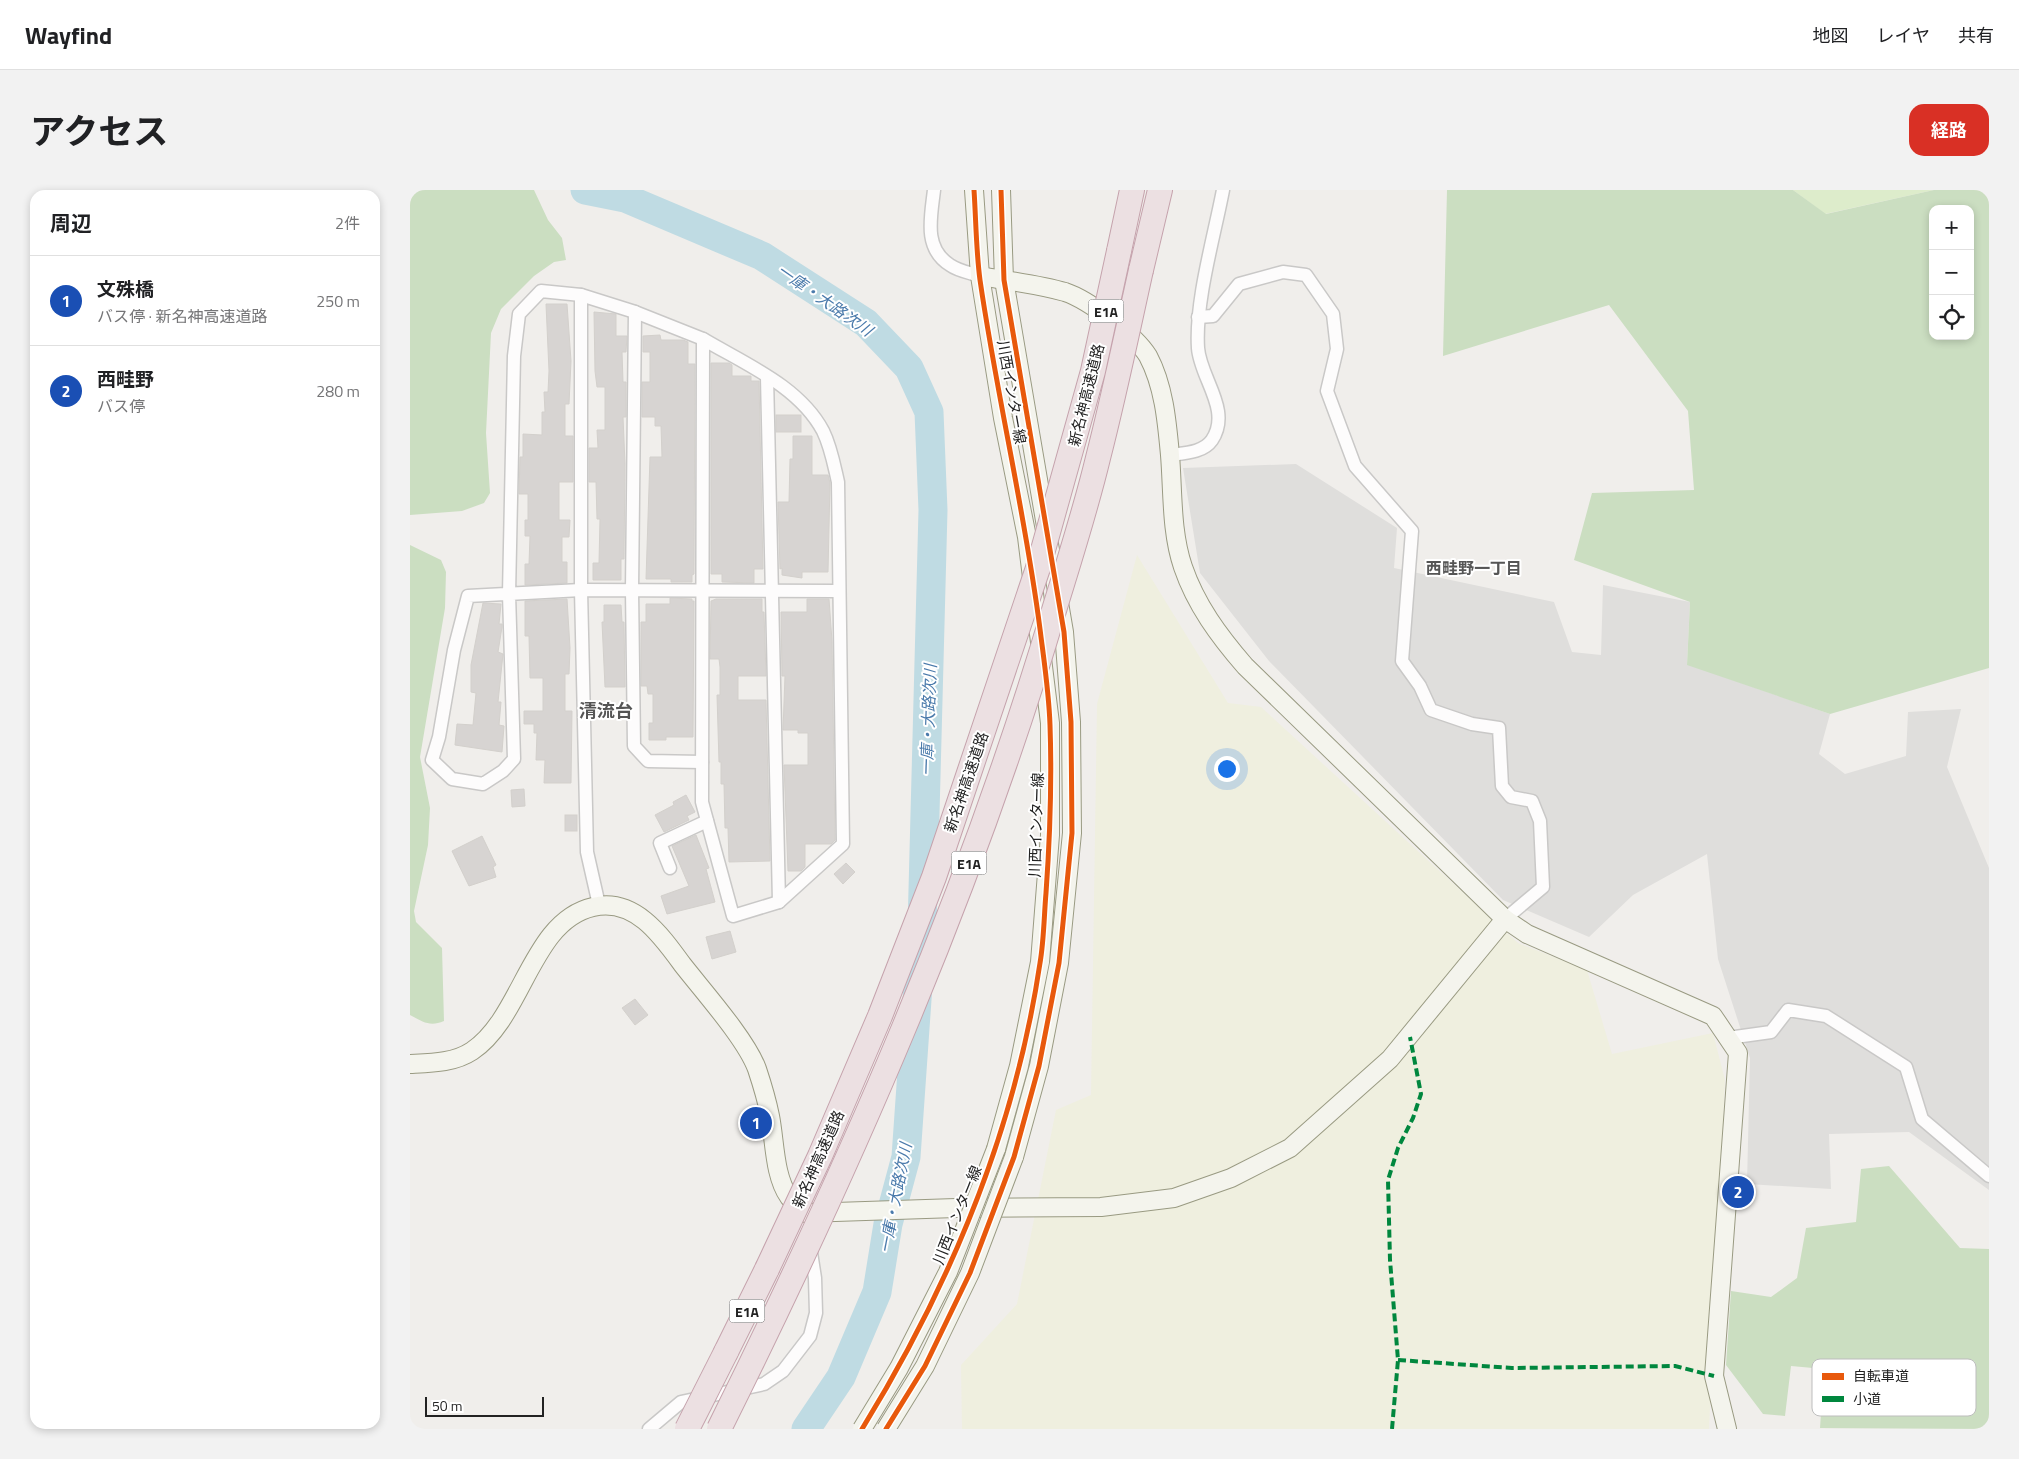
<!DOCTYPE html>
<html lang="ja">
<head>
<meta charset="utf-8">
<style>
	:root { --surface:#fff; --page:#f2f2f2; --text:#202124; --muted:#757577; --line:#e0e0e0; --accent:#d93025 }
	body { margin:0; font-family:"Titillium Web","Noto Sans JP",sans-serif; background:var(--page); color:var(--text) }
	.controls { position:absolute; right:15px; top:15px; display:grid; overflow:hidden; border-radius:10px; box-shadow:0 2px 8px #0003 }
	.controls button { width:45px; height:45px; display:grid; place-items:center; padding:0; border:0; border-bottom:1px solid var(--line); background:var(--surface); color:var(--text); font:25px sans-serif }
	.scale { position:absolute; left:15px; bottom:12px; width:119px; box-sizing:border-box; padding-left:5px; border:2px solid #222; border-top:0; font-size:14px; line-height:18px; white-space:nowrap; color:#222; -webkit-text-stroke:4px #fff; paint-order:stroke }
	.you { position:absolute; left:816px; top:578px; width:18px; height:18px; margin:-12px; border:4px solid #fff; border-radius:50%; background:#1a73e8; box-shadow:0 0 0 8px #1a73e833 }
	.badge { display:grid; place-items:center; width:32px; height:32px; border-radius:50%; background:var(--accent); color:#fff; font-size:16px; font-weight:700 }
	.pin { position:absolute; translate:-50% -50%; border:2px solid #fff; box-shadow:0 1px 5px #0006 }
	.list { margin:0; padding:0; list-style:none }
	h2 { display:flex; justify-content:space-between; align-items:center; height:65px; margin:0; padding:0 20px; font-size:21px }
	h2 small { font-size:16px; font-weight:400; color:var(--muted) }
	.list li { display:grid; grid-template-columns:32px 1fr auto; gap:15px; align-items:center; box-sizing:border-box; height:90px; padding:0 20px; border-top:1px solid var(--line) }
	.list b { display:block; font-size:19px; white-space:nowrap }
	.list p { margin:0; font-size:16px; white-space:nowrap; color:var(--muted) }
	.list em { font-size:16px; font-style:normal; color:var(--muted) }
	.icon { flex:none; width:28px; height:28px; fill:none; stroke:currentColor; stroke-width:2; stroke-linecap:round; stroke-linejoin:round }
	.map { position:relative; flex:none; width:1579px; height:1239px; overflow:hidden; border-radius:15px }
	header { display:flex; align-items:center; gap:30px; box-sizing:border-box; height:70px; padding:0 25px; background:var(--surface); border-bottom:1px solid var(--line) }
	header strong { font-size:24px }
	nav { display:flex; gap:28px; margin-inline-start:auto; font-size:18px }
	.intro { display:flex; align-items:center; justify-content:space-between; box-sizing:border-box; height:120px; padding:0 30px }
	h1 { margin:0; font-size:35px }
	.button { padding:12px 22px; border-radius:15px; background:var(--accent); color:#fff; font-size:18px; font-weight:700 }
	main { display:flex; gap:30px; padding:0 30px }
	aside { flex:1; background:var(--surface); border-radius:15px; box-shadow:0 2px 8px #0003 }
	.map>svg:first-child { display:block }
	.residential { fill:#dfdedc }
	.farmland { fill:#efefdf }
	.grass { fill:#ddeccb }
	.forest { fill:#cbdec1; fill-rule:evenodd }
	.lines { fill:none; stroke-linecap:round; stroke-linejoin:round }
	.river { stroke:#bfdbe3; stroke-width:29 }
	.building { fill:#d7d4d2; stroke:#d3d0cc }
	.street-casing { stroke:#c9c8c7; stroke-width:15 }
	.secondary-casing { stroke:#999a82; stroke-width:20 }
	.highway-casing { stroke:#c5a2ac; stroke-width:26 }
	.street { stroke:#fdfcfc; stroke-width:12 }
	.secondary { stroke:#f4f4ed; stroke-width:18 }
	.highway { stroke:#ece0e2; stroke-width:24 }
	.secondary-bridge-casing { stroke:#999a82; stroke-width:20; stroke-linecap:butt }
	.highway-bridge-casing { stroke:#c5a2ac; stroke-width:26; stroke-linecap:butt }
	.secondary-bridge { stroke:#f4f4ed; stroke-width:18 }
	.highway-bridge { stroke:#ece0e2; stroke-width:24 }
	.quiet { stroke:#00873e; stroke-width:4; stroke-dasharray:8 4; stroke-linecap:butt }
	.cycleway-casing { stroke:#fff; stroke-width:8 }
	.cycleway { stroke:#e8590c; stroke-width:5 }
	.labels { text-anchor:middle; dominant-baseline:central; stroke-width:4; stroke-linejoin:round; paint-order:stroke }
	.shield { fill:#fff; stroke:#646464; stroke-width:1 }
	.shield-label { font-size:14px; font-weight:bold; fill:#222 }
	.street-label { font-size:15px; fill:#222; stroke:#fff }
	.water-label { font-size:16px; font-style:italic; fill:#4a7aab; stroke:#fff }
	.neighbourhood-label { font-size:16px; font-weight:bold; fill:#555; stroke:#fff }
	.quarter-label { font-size:18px; font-weight:bold; fill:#555; stroke:#fff }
	.key { fill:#fff; stroke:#bdbdbd; stroke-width:1 }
	.key-label { font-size:14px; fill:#222 }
</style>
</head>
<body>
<header>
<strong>Wayfind</strong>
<nav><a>地図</a><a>レイヤ</a><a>共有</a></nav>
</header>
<div class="intro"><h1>アクセス</h1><a class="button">経路</a></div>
<main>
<aside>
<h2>周辺<small>2件</small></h2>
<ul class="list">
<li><span class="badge" style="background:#1a4fb4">1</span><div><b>文殊橋</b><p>バス停 · 新名神高速道路</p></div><em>250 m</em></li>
<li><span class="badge" style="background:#1a4fb4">2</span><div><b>西畦野</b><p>バス停</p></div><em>280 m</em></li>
</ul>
</aside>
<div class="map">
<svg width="1579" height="1239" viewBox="0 0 1579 1239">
	<rect width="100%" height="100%" fill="#f0eeeb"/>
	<polygon class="residential" points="886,274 987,338 984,378 1144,412 1162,462 1191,465 1193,395 1280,412 1277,474 1420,524 1409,564 1435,584 1496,566 1498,522 1551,519 1537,577 1579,678 1579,1000 1499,942 1419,944 1421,999 1337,994 1340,868 1308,769 1297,664 1223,705 1179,747 1093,710 859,471 790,383 773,278"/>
	<polygon class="farmland" points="727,365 818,513 851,517 1108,753 1177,780 1202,864 1303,843 1315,890 1299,1239 552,1239 551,1175 607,1114 646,920 681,905 687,514"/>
	<polygon class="grass" points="1383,0 1524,0 1415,24"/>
	<g class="forest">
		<polygon points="0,0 124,0 138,30 152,48 156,70 144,72 124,86 91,119 81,143 76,243 80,303 74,313 52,321 0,325"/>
		<path d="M1037 0H1383L1416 24 1524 0H1579V478L1420 524 1277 475 1280 412 1164 370 1182 303 1284 300 1278 221 1199 115 1033 166ZM1523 19H1560V146H1523Z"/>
		<path d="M0 355 31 370 36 382 35 418 10 567 20 618 18 655 4 721 6 732 32 758 34 831C20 837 13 832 0 825Z"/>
		<polygon points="1479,976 1550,1058 1579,1059 1579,1239 1410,1238 1414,1179 1381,1176 1375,1226 1353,1224 1316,1175 1321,1101 1361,1107 1387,1088 1396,1038 1446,1032 1451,979"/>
	</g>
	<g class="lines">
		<polyline class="river" points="175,0 215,8 352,66 456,133 499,178 519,222 523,320 512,738 496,967 478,1034 467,1102 431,1187 396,1239"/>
	</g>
	<g class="building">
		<polygon points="136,114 157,114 161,171 159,214 155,214 155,246 163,246 163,292 149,292 149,330 160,330 159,347 152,347 152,372 157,372 157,393 115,395 115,374 119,374 120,346 115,346 115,330 118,330 118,304 109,304 110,267 113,267 113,244 132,245 132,222 135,222 134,202 138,202 139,181"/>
		<polygon points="184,122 206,124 206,146 217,146 216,162 212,162 213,192 216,192 216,227 213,227 215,274 214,369 211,369 211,390 183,390 183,373 189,373 190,329 187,329 186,292 179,292 179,258 188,258 187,240 195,240 195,197 187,197 185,181"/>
		<polygon points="250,145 251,150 273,150 278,152 278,174 285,174 284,384 282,385 282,392 261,392 261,389 236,389 240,267 252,267 251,236 245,236 245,227 232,227 232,192 240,192 240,162 233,162 233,146"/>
		<polygon points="301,173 319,173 322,175 322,186 341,186 341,191 349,191 353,379 344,379 344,393 312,392 312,384 301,384"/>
		<rect x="366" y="225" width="25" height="17"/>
		<polygon points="383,246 402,246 402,285 418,285 420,293 418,382 392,382 392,388 372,385 372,378 370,379 368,312 379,312 380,269 383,269"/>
		<polygon points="260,408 282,409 282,411 284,411 283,547 256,547 256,550 239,550 239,533 243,533 243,504 238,504 237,496 231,496 231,432 236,432 236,414 260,414"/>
		<polygon points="157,409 160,458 159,484 155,484 155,521 162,521 161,593 134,593 135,570 126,570 127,543 124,543 124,534 114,534 114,521 133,521 133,488 120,488 119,446 115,446 115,411"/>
		<polygon points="306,409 352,409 352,422 354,422 356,486 328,486 328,510 356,510 360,671 319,672 318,638 315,638 314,594 311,594 311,572 309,572 307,505 310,505 310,477 309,469 300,469 301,411"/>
		<polygon points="397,409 419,409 422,451 425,650 421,654 395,654 395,677 391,681 378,681 374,575 398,575 398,543 388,543 388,540 373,540 375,486 372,486 371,422 397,422"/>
		<polygon points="73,413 91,414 89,434 92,434 92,437 88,462 93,464 88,512 91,512 89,535 94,536 92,562 45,555 47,534 63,535 66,503 61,502 61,475"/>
		<polygon points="194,415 211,415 212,432 214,432 215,497 195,497 192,432 194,432"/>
		<polygon points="114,599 115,616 102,617 101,600"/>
		<polygon points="276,605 285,622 277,626 279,630 254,642 245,625 264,615 263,612"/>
		<rect x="155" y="625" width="12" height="16"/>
		<polygon points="286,645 299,678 296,679 305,712 257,724 251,706 279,696 262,656"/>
		<polygon points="72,646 86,675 83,677 86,687 59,696 42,661"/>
		<polygon points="436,673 445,682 433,694 424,684"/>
		<polygon points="320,741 326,762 302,769 296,747"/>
		<polygon points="225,809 238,825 225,835 212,818"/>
	</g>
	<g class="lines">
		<g class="street-casing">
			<g id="street">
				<path d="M524 0C521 27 513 58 540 75 548 81 561 83 570 86"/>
				<polyline points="171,105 131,101 109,124 104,166 99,404 104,569 93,581 73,594 42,589 22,570 29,547 44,460 58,406 171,400 428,401"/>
				<polyline points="225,122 222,400 224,556 238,571 292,572"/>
				<polyline points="788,127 803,126 829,94 873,82 896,85 923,124 927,159 917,201 945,276 1002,341 992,471 1010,496 1021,520 1062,534 1089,538 1092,596 1101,607 1122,611 1130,631 1133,697 1095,729"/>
				<path d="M293 149C335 174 389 196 413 241 421 257 424 275 428 292L433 654 369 712 323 726 292 612Z"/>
				<polyline points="357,187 369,712"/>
				<path d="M760 265C774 263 793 263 802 250 822 220 790 188 788 158 785 112 804 47 813 0"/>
				<polyline points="260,678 250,653 297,631"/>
				<polyline points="189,715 177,662 171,400 171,105 225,122 293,149"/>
				<polyline points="1318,848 1361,842 1378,820 1416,826 1496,877 1512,929 1579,986"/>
				<polyline points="239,1239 271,1212 354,1194 373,1181 400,1146 406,1123 405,1088 400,1056"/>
			</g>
		</g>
		<g class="secondary-casing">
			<g id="secondary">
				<polyline points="564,0 570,86 593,228 617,347 640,533 640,645 630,772 609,876 586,959"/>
				<polyline points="591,0 594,90 654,442 661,532 662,643 649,773 629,876 604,967"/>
				<path d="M570 86C598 91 628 94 655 102 679 110 725 145 738 166 754 196 757 232 760 265 763 302 761 342 773 377 786 415 809 446 835 476L1095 729 1117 744 1303 826 1328 863 1304 1186 1317 1239"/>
				<path d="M0 874C21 873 44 873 62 861 113 827 121 731 183 717 224 707 251 745 272 774 293 801 336 849 347 879 352 894 357 911 360 926 365 951 364 986 379 1007 384 1013 390 1018 395 1023L546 1018 691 1017 764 1008 821 988 880 958 980 869 1095 729"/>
			</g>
		</g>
		<g class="highway-casing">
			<g id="highway">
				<polyline points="709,61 722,0"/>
				<polyline points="731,80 750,0"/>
				<polyline points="316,1162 357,1079"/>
			</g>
		</g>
		<use href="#street" class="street"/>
		<use href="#secondary" class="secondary"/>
		<use href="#highway" class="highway"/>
		<g class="secondary-bridge-casing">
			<g id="secondary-bridge">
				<polyline points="452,1239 489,1178 538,1082 586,959"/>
				<polyline points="476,1239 515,1176 560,1083 604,967"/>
			</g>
		</g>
		<g class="highway-bridge-casing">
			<g id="highway-bridge">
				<polyline points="357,1079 410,966 470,826 524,687 628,378 683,181 709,61"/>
				<polyline points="277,1239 316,1162"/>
				<path d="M309 1239C441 974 561 701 645 417 660 368 676 318 688 268 704 206 717 143 731 80"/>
			</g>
		</g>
		<use href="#secondary-bridge" class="secondary-bridge"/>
		<use href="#highway-bridge" class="highway-bridge"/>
		<g class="quiet">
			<polyline points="988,1170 1102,1178 1265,1176 1304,1186"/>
			<polyline points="982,1239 988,1170 980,1070 978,990 988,958 1003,928 1011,904 1000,847"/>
		</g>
		<g class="cycleway-casing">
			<g id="cycleway">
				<path d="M452 1239C540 1096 605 941 630 773 634 750 634 726 636 703 640 647 642 591 640 535 639 503 634 471 630 439 615 322 587 207 570 90 566 60 566 30 564 0"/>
				<polyline points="476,1239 515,1176 560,1083 604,967 629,876 649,773 662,643 661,532 654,442 594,90 591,0"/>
			</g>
		</g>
		<use href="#cycleway" class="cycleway"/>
	</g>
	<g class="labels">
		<g class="shield">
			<rect x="678.5" y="109.5" width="35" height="23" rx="4"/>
			<rect x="541.5" y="661.5" width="35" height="23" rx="4"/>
			<rect x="319.5" y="1109.5" width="35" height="23" rx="4"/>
		</g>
		<g class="shield-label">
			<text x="696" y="121">E1A</text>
			<text x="559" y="673">E1A</text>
			<text x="337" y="1121">E1A</text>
		</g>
		<g class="street-label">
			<text transform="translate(602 202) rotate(80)">川西インター線</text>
			<text transform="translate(676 205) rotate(-76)">新名神高速道路</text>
			<text transform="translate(556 592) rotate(-71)">新名神高速道路</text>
			<text transform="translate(626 635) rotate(-88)">川西インター線</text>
			<text transform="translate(408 969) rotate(-66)">新名神高速道路</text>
			<text transform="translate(547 1025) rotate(-68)">川西インター線</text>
		</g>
		<g class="water-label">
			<text transform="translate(415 110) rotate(35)">一庫・大路次川</text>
			<text transform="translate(518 530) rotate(-88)">一庫・大路次川</text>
			<text transform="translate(485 1008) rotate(-79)">一庫・大路次川</text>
		</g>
		<g class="neighbourhood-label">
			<text x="1064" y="378">西畦野一丁目</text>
		</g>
		<g class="quarter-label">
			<text x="196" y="520">清流台</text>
		</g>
	</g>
	<rect x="1402" y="1169" width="164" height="57" rx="8" class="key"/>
	<rect x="1412" y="1183" width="22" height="7" fill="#e8590c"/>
	<rect x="1412" y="1206" width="22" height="6" fill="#00873e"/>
	<g class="key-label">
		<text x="1443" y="1191">自転車道</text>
		<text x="1443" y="1214">小道</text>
	</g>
</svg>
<div class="controls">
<button>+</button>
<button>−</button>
<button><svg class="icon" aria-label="locate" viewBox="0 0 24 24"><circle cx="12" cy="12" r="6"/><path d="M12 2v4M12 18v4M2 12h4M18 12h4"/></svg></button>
</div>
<div class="scale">50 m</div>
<div class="you"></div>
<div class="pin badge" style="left:346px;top:933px;background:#1a4fb4">1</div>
<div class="pin badge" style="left:1328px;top:1002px;background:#1a4fb4">2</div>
</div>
</main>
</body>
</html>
